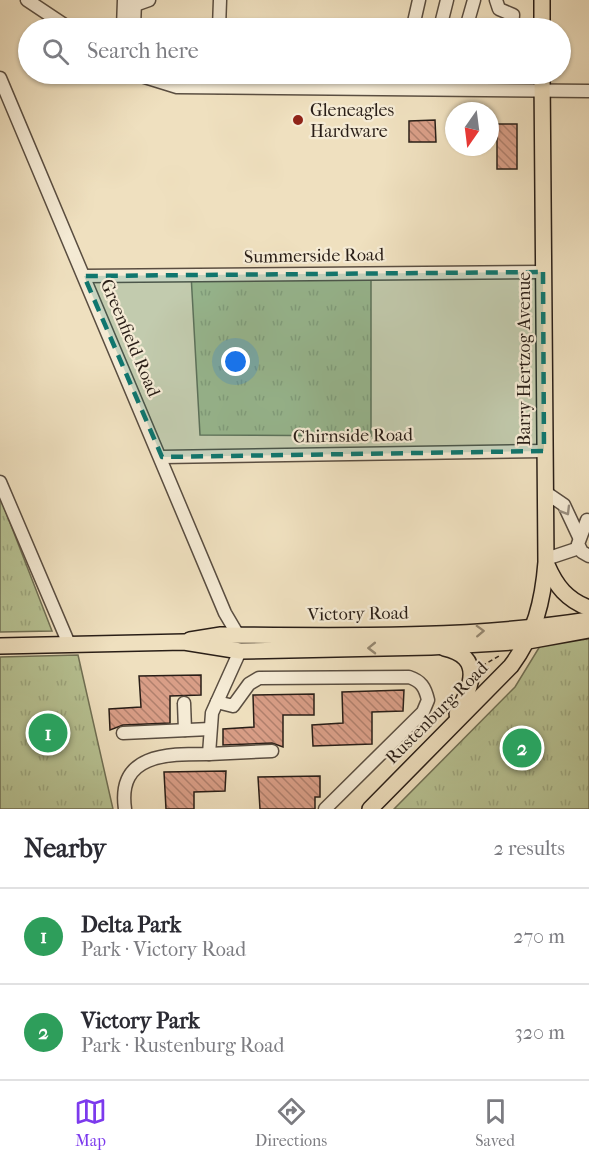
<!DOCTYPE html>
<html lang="en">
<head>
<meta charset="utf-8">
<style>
	:root { --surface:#fff; --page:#f2f2f3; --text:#2b2b33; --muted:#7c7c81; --line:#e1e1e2; --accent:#7c3aed }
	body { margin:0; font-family:"IM FELL French Canon",serif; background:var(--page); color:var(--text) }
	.compass { position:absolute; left:445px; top:102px; width:54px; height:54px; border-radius:50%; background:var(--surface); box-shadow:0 2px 4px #0004; rotate:194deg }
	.you { position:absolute; left:236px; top:362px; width:21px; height:21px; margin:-15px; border:4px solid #fff; border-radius:50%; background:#1a73e8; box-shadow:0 0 0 9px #1a73e833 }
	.badge { display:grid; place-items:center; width:39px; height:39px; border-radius:50%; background:var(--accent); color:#fff; font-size:20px; font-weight:700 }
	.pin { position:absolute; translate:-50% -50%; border:3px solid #fff; box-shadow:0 2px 6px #0006 }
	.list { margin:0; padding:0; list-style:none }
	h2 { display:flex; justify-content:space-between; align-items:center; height:78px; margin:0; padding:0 24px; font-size:26px }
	h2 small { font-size:20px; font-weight:400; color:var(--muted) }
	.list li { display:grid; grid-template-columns:39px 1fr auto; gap:18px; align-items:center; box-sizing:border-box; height:96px; padding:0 24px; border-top:2px solid var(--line) }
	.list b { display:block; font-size:22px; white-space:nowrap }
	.list p { margin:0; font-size:20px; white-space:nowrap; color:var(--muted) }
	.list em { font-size:20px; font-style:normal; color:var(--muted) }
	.icon { flex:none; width:33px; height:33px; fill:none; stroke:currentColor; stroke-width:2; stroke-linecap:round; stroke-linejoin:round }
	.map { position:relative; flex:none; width:589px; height:809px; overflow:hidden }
	.search { position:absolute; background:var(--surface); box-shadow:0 2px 4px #0004; left:18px; right:18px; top:18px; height:66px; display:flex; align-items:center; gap:15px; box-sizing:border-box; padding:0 21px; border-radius:33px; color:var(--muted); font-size:22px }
	.sheet { height:270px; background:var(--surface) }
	nav { display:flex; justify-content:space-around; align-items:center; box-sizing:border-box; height:84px; border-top:2px solid var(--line); background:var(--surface); font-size:16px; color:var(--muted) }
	nav a { display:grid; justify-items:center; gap:3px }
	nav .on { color:var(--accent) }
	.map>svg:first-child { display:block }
	.park { fill:url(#park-tufts); stroke:#707055; stroke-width:1.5 }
	.building { fill:url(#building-back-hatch); stroke:#291e17; stroke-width:1.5 }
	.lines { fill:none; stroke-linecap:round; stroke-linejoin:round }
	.minor-casing { stroke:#5a4e41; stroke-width:15 }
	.major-casing { stroke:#291e17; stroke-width:18 }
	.path { stroke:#291e17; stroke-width:1.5; stroke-dasharray:4.5 3; stroke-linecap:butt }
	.minor { stroke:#f5ebd5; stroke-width:12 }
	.major { stroke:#efe0bf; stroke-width:15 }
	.oneway { stroke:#998f80 }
	.oneway2 { stroke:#968973 }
	.marked { fill:#0f766e; fill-opacity:0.2; stroke:#0f766e; stroke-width:4.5; stroke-dasharray:12 8; stroke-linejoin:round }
	.poi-dot { fill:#8f2418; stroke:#f5ebd5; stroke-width:2 }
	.labels { text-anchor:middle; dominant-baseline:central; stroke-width:4.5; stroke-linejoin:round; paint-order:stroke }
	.poi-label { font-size:18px; fill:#291e17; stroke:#f5ebd5; text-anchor:start }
	.street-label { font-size:18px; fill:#291e17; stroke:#f5ebd5 }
</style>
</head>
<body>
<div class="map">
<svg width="589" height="809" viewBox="0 0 589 809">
	<defs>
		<pattern id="park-tufts" width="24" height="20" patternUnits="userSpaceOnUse" patternTransform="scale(1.5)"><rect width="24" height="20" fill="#b7c293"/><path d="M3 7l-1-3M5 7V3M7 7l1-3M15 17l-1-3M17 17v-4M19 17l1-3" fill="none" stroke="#9da67e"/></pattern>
		<pattern id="building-back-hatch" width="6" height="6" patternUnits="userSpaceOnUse" patternTransform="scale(1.5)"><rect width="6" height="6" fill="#d99e87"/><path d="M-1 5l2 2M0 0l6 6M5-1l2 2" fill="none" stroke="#b0806d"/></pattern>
	</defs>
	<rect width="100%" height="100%" fill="#efe0bf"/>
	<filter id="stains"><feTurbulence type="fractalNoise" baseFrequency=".00333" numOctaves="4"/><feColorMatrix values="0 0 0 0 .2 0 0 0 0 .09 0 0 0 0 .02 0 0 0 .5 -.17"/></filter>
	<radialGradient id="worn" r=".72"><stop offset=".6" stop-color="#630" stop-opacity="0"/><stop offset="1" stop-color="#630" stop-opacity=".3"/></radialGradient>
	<g class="park">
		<polygon points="191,274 371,276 371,436 200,435"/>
		<polygon points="0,497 52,631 0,632"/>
		<polygon points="589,628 589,809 394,809 515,687 548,633"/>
		<polygon points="78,655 113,809 0,809 0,657"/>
	</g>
	<g class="building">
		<polygon points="435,120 436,142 409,142 409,121"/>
		<rect x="497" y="124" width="20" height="45"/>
		<polygon points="201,675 201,695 170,696 170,723 123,725 110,730 109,709 141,707 139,676"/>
		<polygon points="404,690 403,711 372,712 372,744 313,746 312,725 343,723 342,692"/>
		<polygon points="314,694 314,715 283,715 283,747 272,743 223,745 223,729 254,727 253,695"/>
		<polygon points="226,771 225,791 194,792 194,809 166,809 164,772"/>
		<polygon points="320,776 320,797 315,797 315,809 260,809 258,777"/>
	</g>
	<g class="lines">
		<g class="minor-casing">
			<g id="minor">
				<polyline points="27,0 69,28"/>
				<polyline points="419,0 414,22 427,28"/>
				<polyline points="496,0 499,9 513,15 512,28"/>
				<polyline points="135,5 149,0"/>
				<polyline points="123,28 124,0"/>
				<polyline points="134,28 135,0"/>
				<polyline points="219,28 220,0"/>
				<polyline points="440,28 447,0"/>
				<polyline points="466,28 474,0"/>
				<polyline points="135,74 177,87 589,91"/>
				<polyline points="168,74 192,86"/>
				<polyline points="0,78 225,613 238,635"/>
				<polyline points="218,87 218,74"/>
				<polyline points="84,276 543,272"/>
				<polyline points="162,457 544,451"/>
				<polyline points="0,482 69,644"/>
				<polyline points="545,492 564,505 579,537"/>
				<polyline points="587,520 578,544 582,552 589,556"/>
				<polyline points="546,559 579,548"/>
				<path d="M217 702 233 706 249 684 259 678 409 677C421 681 425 687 428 700L423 712 325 809"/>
				<polyline points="184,703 185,730"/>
				<polyline points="123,733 210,729"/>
				<polyline points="209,754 272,751"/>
				<path d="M125 809C117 753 168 754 209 754L212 713 240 651"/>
			</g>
		</g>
		<g class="major-casing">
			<g id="major">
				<polyline points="542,28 542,0"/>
				<path d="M547 565C556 586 567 600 589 608"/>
				<path d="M190 640 221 635C343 636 468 639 589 620"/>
				<polyline points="0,646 184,642 240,651 431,647 528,641 589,630"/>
				<path d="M444 648C485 657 471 688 457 714"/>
				<path d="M370 809 511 666C535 634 543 601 546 562L542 74"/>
			</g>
		</g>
		<polyline class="path" points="482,666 499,656"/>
		<use href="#minor" class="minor"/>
		<use href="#major" class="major"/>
	</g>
	<defs><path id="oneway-chevron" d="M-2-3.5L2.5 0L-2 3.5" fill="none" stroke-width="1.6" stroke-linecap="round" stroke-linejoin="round" transform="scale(1.5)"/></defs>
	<use class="oneway" href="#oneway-chevron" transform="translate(566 511) rotate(59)"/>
	<g class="oneway2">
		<use href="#oneway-chevron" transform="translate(480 631) rotate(-2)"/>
		<use href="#oneway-chevron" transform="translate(372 648) rotate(179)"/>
	</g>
	<path class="marked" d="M543 272 544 451 162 457 84 276Z"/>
	<circle class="poi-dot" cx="298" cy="120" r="6"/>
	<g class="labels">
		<g class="poi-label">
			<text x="310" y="110">Gleneagles<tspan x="310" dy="21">Hardware</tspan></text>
		</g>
		<g class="street-label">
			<text transform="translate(314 256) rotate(-1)">Summerside Road</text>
			<text transform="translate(130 338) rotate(67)">Greenfield Road</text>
			<text transform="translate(524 359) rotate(-90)">Barry Hertzog Avenue</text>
			<text transform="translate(353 436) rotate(-1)">Chirnside Road</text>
			<text transform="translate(358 614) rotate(-1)">Victory Road</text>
			<text transform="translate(437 713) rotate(-45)">Rustenburg Road</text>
		</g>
	</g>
	<rect width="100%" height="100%" filter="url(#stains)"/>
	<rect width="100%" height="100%" fill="url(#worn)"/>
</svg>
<svg class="compass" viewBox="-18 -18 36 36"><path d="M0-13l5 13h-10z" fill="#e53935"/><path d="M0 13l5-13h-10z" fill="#7c7c81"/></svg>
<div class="you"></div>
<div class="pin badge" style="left:48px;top:733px;background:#2e9e5b">1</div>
<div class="pin badge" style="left:522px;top:748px;background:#2e9e5b">2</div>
<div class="search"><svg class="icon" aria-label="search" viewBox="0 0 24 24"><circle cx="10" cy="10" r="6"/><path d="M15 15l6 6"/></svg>Search here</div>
</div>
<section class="sheet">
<h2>Nearby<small>2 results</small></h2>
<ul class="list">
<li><span class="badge" style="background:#2e9e5b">1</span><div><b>Delta Park</b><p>Park · Victory Road</p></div><em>270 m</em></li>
<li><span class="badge" style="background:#2e9e5b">2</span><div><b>Victory Park</b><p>Park · Rustenburg Road</p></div><em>320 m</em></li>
</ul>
</section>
<nav>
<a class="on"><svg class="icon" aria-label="map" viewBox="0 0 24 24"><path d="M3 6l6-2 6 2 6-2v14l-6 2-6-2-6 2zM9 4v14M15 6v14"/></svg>Map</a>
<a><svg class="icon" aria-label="directions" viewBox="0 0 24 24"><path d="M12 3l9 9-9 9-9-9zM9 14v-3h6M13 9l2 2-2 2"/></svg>Directions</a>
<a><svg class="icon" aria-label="saved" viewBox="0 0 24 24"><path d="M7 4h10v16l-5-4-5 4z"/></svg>Saved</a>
</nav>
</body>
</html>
